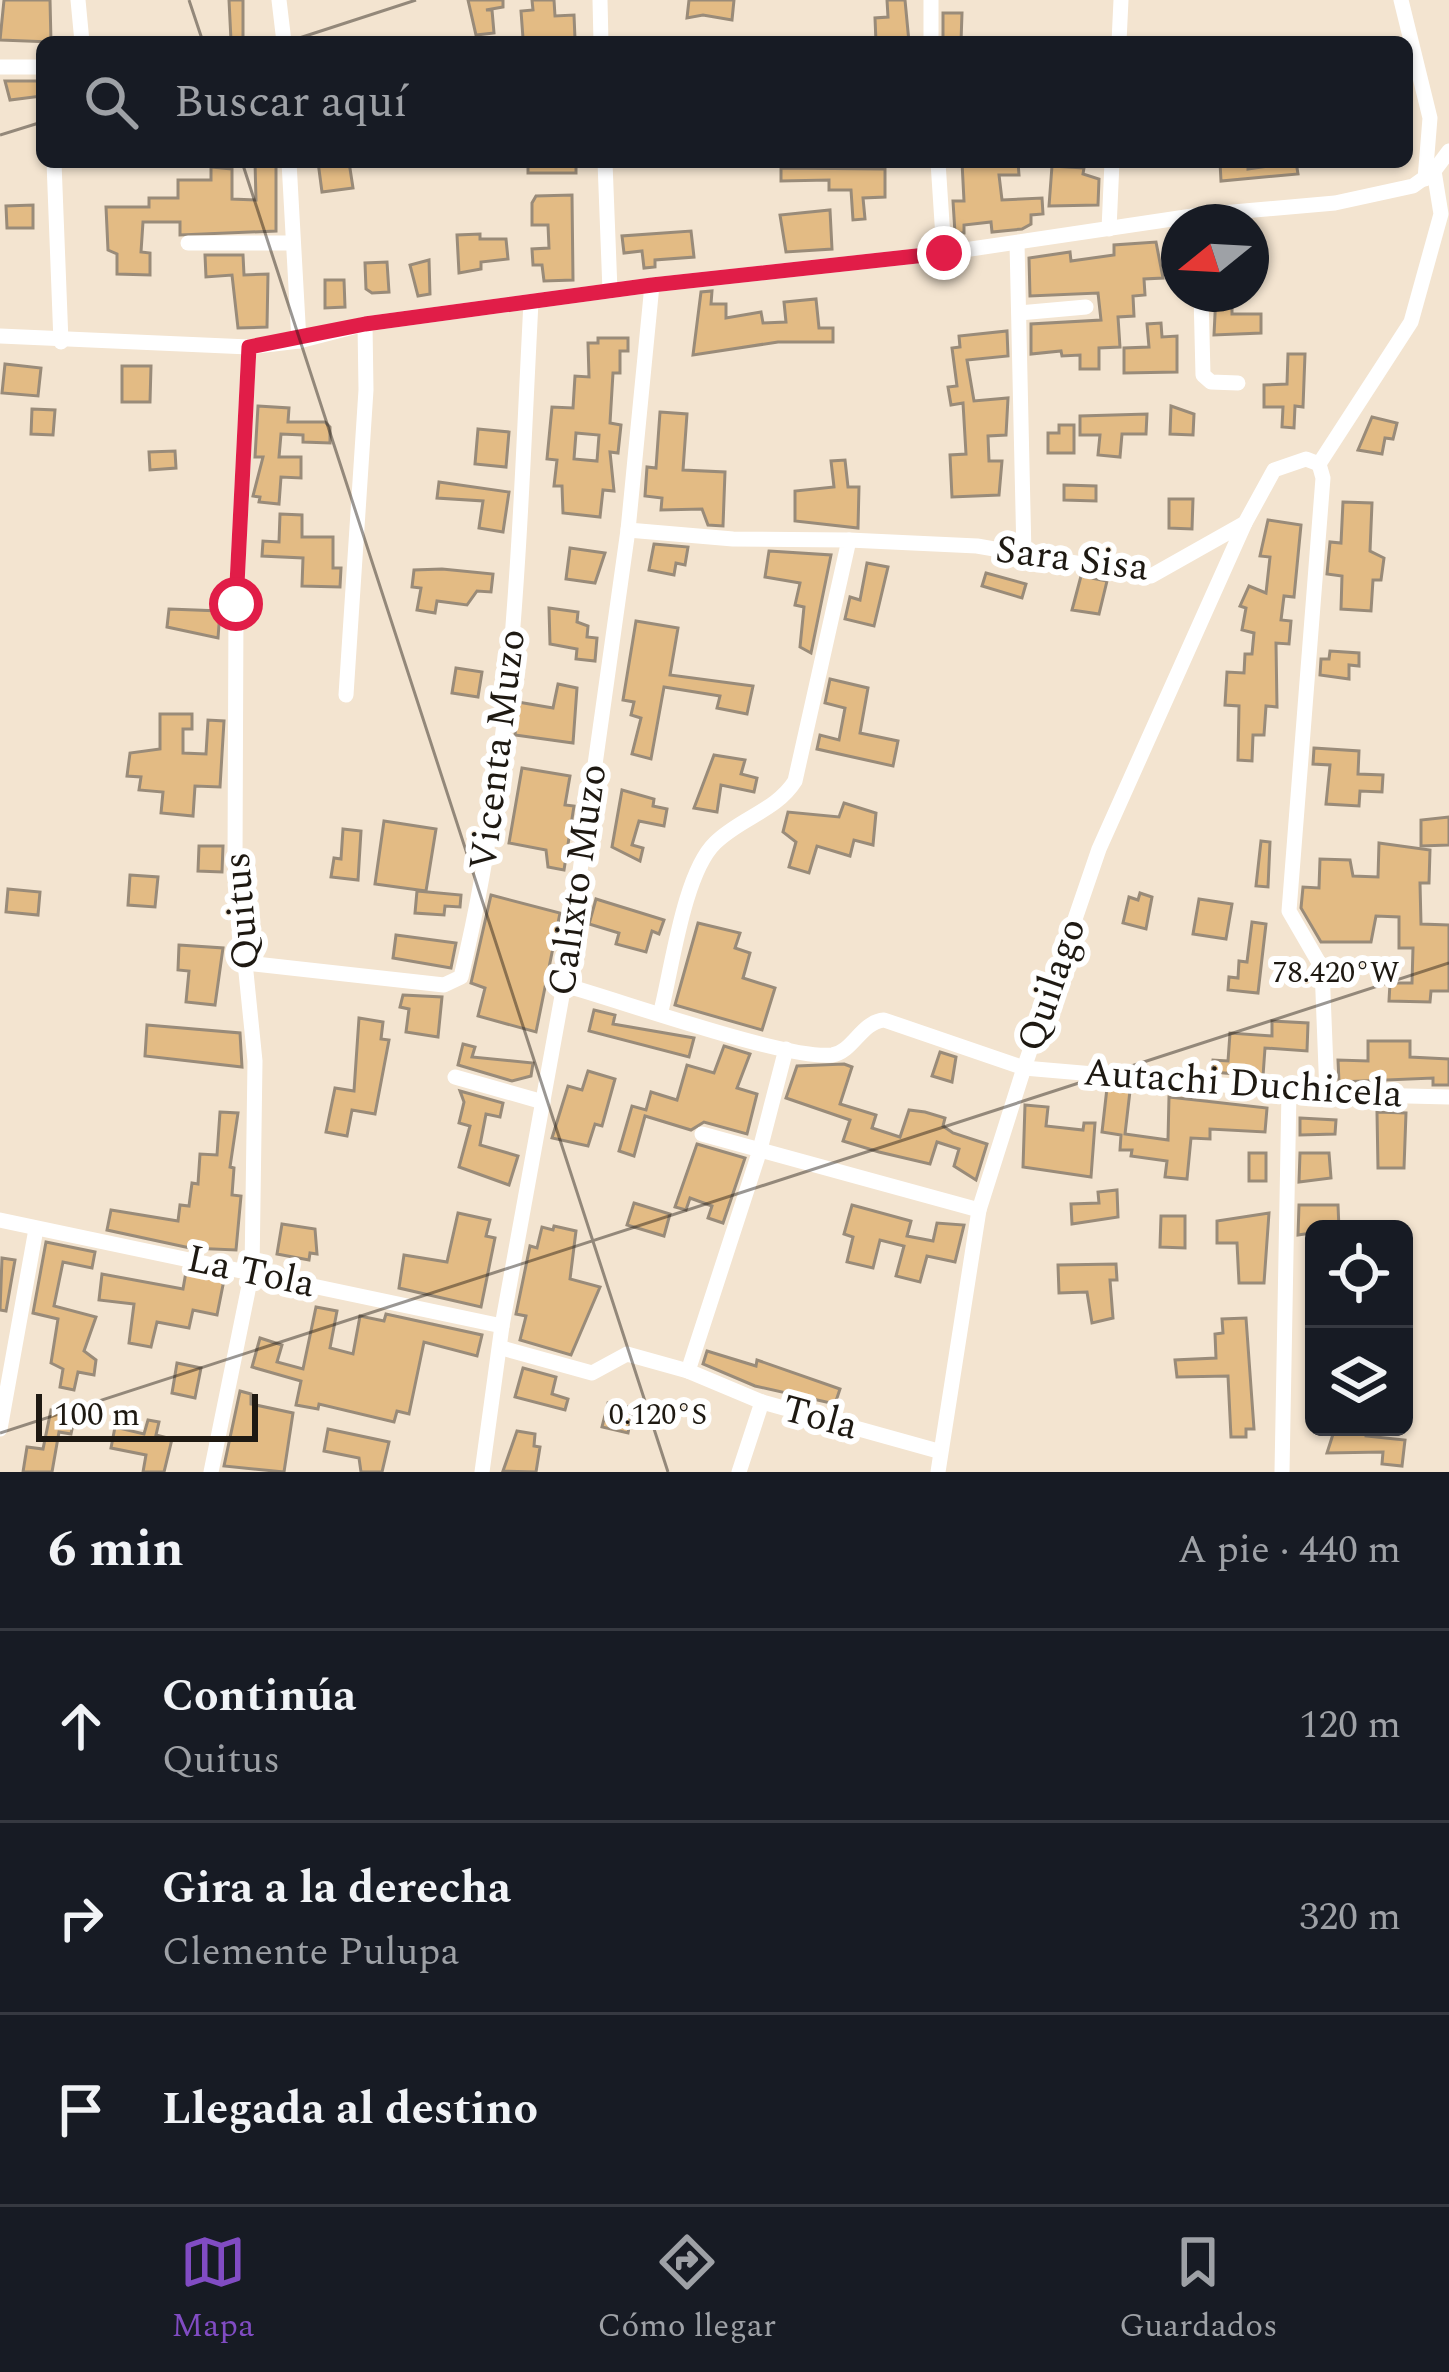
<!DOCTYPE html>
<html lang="es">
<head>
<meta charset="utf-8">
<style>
	:root { --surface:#171b24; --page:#20242c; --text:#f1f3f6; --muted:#9ea1a6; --line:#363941; --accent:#814cc3 }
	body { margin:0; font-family:Spectral,serif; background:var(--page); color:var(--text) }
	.controls { position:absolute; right:36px; bottom:36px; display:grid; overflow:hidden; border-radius:18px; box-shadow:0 3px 9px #0004 }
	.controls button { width:108px; height:108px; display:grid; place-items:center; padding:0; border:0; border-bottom:3px solid var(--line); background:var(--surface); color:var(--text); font:60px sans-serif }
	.compass { position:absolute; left:1161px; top:204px; width:108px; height:108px; border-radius:50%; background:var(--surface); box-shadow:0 3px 9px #0004; rotate:252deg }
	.scale { position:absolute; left:36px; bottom:30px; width:222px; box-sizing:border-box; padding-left:12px; border:6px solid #1e1912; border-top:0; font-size:33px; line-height:42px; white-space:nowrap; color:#1e1912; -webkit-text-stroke:9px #fff; paint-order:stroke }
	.stop { position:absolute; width:36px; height:36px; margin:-27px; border:9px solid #e11d48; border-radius:50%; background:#fff }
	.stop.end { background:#e11d48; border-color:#fff; box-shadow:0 3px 12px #0008 }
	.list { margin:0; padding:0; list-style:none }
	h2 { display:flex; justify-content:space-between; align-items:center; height:156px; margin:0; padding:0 48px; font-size:51px }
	h2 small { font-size:39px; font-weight:400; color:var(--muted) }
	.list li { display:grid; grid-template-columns:78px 1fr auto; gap:36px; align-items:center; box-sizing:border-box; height:192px; padding:0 48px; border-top:3px solid var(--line) }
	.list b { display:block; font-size:45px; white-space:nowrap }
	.list p { margin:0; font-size:39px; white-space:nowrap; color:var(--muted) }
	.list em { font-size:39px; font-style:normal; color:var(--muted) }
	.icon { flex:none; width:66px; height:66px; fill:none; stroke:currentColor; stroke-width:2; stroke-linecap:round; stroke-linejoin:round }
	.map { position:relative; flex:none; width:1449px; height:1472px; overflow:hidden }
	.search { position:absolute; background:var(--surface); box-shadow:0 3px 9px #0004; left:36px; right:36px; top:36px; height:132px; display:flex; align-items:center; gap:30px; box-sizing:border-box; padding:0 42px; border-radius:18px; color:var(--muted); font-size:45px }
	.sheet { height:732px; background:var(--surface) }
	nav { display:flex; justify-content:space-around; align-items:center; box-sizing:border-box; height:168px; border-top:3px solid var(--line); background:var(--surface); font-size:33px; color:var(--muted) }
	nav a { display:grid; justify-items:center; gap:6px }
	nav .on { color:var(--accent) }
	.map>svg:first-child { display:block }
	.building { fill:#e3bb84; stroke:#998b79; stroke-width:3; fill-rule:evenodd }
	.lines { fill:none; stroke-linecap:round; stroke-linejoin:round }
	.minor { stroke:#fff; stroke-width:15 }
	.route { stroke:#e11d48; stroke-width:15 }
	.ticks { fill:none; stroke:#1e1912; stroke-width:3; stroke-opacity:0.45 }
	.labels { text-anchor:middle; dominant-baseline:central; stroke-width:12; stroke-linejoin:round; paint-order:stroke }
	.street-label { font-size:39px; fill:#1e1912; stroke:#fff }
	.ticks-label { font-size:30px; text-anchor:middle; fill:#1e1912; stroke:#fff; stroke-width:12; stroke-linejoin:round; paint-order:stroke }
</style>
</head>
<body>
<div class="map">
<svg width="1449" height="1472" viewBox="0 0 1449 1472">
	<rect width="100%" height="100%" fill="#f3e4d0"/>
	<g class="building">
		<polygon points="4,0 50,0 51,42 0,40"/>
		<polygon points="229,0 243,0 243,40 231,40"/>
		<polygon points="468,0 503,0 503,7 486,10 492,10 494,33 476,35"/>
		<polygon points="532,0 554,0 555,16 574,15 575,39 523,38 521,11 533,10"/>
		<polygon points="689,0 734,0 732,20 703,15 687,18"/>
		<polygon points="887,0 905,0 909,42 876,42 875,18 888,17"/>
		<polygon points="943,13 962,13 961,42 943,42"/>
		<polygon points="5,81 42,81 42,96 10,100"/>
		<polygon points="255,162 276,162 276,231 180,235 180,222 143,222 141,252 150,253 150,275 117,274 117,254 108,250 106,207 149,207 149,198 178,198 178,180 211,180 211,167 232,169 232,199 256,200"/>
		<polygon points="318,162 349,162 353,188 322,192"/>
		<rect x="528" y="162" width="48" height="11"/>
		<polygon points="962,162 1018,162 1019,175 999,175 1002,200 1042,198 1043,214 1031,215 1031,224 1022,229 992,232 991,222 964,225 964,233 955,233 953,201 964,201"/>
		<polygon points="1220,162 1248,162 1248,169 1296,162 1298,174 1221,181"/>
		<polygon points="1052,166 1084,168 1083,174 1099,179 1098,205 1049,206"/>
		<polygon points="781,168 885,169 885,197 863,198 865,219 853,220 851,190 829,190 829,180 781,181"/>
		<polygon points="572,195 573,280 544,281 542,265 533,265 532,249 549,248 548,225 532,225 532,203 536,196"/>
		<polygon points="33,205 33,228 7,228 6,206"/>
		<polygon points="830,210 832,249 786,252 780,215"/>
		<polygon points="691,231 694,257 655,260 655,267 644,268 642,251 624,253 622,236"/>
		<polygon points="480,234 480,239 506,239 508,259 481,262 481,269 459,273 457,235"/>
		<polygon points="1156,242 1163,278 1144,279 1145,295 1133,296 1134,316 1118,317 1120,347 1099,348 1099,369 1080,369 1080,355 1062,356 1061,351 1031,354 1031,324 1101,320 1098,293 1030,296 1029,258 1070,252 1071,261 1114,255 1114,245"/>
		<polygon points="205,255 243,255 244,275 268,274 267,327 238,328 232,275 206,277"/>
		<polygon points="429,260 430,294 418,296 410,265"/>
		<polygon points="387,262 389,292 372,293 366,289 365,263"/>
		<polygon points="325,280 344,280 345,307 325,308"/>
		<polygon points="712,291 711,304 726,304 726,318 761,312 763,323 786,322 784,302 816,299 819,328 833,328 833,342 778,342 693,355 701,292"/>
		<polygon points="1216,294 1232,294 1232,314 1261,314 1261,333 1214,335"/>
		<polygon points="1161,323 1162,337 1177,336 1177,372 1124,373 1124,348 1149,347 1147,324"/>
		<polygon points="1007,331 1008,356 967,360 974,401 1008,398 1006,435 988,436 989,461 1002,461 999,495 952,497 950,455 966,454 963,403 951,405 948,387 957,386 952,348 960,347 959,336"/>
		<path d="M598 338H628V351H620V373H613L610 423 621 425 618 453 610 452 614 491 603 490 600 517 563 513 562 486H554L557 460 547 459 552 407 573 408 575 376 589 377 588 343H598ZM576 433 599 435 597 461 574 459Z"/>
		<polygon points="1288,354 1305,354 1303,407 1295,406 1294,428 1282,427 1283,407 1264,407 1264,385 1287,384"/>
		<polygon points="5,364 41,368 38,396 2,393"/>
		<polygon points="122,366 151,366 150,402 122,402"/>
		<polygon points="258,406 289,408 288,422 325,422 330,427 330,443 303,442 303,435 281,434 279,457 301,457 301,478 281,477 279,504 259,502 260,497 253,496 263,457 255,457"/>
		<polygon points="1171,406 1194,414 1193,435 1170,434"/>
		<polygon points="32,409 55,410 53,435 31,434"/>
		<polygon points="660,412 687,414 683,470 725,472 723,526 708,525 702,509 661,510 662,498 645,496 647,467 656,468"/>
		<polygon points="1147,414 1146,434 1122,434 1120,457 1098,455 1100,435 1080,435 1080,416"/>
		<polygon points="1372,417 1397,423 1393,439 1385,438 1382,454 1358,450"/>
		<polygon points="1059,425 1074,425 1074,453 1048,453 1048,433 1059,433"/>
		<polygon points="478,429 509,432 506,467 475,464"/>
		<polygon points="175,451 176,468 150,470 149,452"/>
		<polygon points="845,460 848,487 859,487 858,528 795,521 795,491 834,487 831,461"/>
		<polygon points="439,482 509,492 503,532 479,528 483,501 437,498"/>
		<polygon points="1064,485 1096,486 1096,501 1064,500"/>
		<polygon points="1169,499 1193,499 1192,529 1169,528"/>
		<polygon points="1343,502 1372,503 1370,551 1384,558 1381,580 1373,580 1371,611 1341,609 1342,576 1327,574 1330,542 1341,543"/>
		<polygon points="280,514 302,515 302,537 333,537 333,568 341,568 340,587 302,586 303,558 262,556 263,541 279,542"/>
		<polygon points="1268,520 1301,525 1294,597 1284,596 1281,620 1291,621 1289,644 1276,643 1277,707 1266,706 1264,735 1253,735 1252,761 1238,760 1239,706 1225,705 1227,672 1244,673 1245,654 1252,654 1254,633 1242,630 1246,608 1240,606 1249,586 1266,593 1270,557 1260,556"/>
		<polygon points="654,544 688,547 685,565 676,563 674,575 649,570"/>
		<polygon points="570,548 605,553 595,583 566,579"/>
		<polygon points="769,551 831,555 811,653 800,647 804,607 795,605 800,583 765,577"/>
		<polygon points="867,563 888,567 874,626 845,619 850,597 860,600"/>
		<polygon points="442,569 493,574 491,592 477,591 467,605 437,601 435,613 417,610 421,588 412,587 414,570"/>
		<polygon points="986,573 1026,584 1022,598 982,586"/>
		<polygon points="1081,576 1107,581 1099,614 1072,610"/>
		<polygon points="549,608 578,612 577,622 588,626 587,637 597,638 595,661 576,659 577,649 550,644"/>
		<polygon points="169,609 220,611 218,638 167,627"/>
		<polygon points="636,621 678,628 670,675 753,686 747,714 717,708 720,696 664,687 651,759 632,754 641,718 631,715 634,702 623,700"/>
		<polygon points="1330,651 1359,653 1359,666 1349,665 1349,679 1320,675 1321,659 1329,659"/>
		<polygon points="456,668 482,672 478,697 452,693"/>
		<polygon points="830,679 868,688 860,733 898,741 893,766 817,749 820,735 839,740 845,708 825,703"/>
		<polygon points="558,684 577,688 573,743 515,735 518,702 553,708"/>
		<polygon points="160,714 192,714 192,729 183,729 183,753 206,754 208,720 224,721 220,787 195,786 193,816 161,813 163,792 139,790 141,777 127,776 130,753 160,749"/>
		<polygon points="1314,748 1359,751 1358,774 1383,775 1382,792 1360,791 1359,806 1326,804 1330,765 1313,764"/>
		<polygon points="714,755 745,760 741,774 757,778 754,792 721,785 717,812 694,808"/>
		<polygon points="522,768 570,776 565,805 574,806 564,870 548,867 546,850 509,843"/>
		<polygon points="622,790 654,799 653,806 667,809 664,826 639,821 632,845 643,848 640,861 612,847"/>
		<polygon points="844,803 876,813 873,845 854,840 850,856 817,846 809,873 789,867 796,842 783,832 788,812 839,817"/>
		<polygon points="1449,817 1449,845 1421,846 1421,820"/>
		<polygon points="384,821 436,829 426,891 375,884"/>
		<polygon points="343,829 361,831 358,880 331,877 334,858 341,859"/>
		<polygon points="1261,841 1270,842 1268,887 1256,886"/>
		<polygon points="1379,843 1430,850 1429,883 1420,883 1421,924 1449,925 1449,991 1431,991 1430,1002 1389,1001 1390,983 1412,983 1413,948 1399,948 1399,917 1376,916 1371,942 1321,942 1301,908 1303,887 1319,888 1320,859 1350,860 1353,876 1378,877"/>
		<polygon points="199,846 223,846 222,872 198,871"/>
		<polygon points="130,875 158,877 155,907 128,905"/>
		<polygon points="8,889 40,892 38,915 6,912"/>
		<polygon points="417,891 461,895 460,907 445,906 444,915 415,913"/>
		<polygon points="1140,893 1152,897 1146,929 1123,923 1129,897 1138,900"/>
		<polygon points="491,895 560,913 536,1032 478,1016 485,988 471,983"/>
		<polygon points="596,899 664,920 659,934 652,931 646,952 616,944 619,933 589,924"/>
		<polygon points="1199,899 1232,904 1226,939 1193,934"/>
		<polygon points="1252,922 1266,924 1258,993 1228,990 1229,977 1238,978 1239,961 1247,962"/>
		<polygon points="698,923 740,933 735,948 750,953 743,978 775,988 762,1030 675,1005"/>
		<polygon points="396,935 456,943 451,968 393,958"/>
		<polygon points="179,945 223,948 215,1005 186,1002 189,971 178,970"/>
		<polygon points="403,995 442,997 438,1037 406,1032 409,1009 400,1007"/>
		<polygon points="594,1010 615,1015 613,1024 694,1038 689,1057 589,1031"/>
		<polygon points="359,1018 383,1022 381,1039 389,1040 375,1114 352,1110 347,1136 326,1132 335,1088 354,1091"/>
		<polygon points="1272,1021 1308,1023 1307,1051 1265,1048 1263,1076 1212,1072 1213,1060 1228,1061 1230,1033 1272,1036"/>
		<polygon points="147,1025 240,1033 242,1067 145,1056"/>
		<polygon points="1368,1041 1410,1041 1410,1057 1449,1059 1449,1085 1433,1085 1433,1078 1339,1082 1338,1060 1368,1061"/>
		<polygon points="463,1044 475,1047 472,1057 533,1063 531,1076 512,1081 458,1065"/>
		<polygon points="724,1046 750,1054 737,1088 757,1094 747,1134 704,1122 691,1130 645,1116 634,1156 619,1151 632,1106 646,1110 651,1092 677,1100 687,1065 714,1073"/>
		<polygon points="940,1052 956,1057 952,1082 932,1076"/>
		<polygon points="844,1064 852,1067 840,1104 876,1115 872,1128 900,1137 909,1110 925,1112 945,1118 943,1126 953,1133 987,1144 976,1180 954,1166 959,1149 937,1142 930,1164 879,1152 843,1141 850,1120 786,1098 797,1066"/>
		<polygon points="588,1071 615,1079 602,1126 595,1124 588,1146 552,1138 568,1086 582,1090"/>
		<polygon points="1107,1088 1130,1091 1125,1134 1168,1140 1169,1097 1267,1108 1265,1132 1210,1129 1210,1139 1191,1138 1187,1179 1165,1177 1167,1161 1131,1156 1132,1150 1120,1150 1121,1135 1102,1132"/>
		<polygon points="460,1091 503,1103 500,1117 486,1114 480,1145 518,1156 509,1185 459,1167 470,1126 459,1123 464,1102"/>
		<polygon points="1025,1105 1048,1107 1046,1126 1083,1130 1084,1123 1095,1123 1091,1177 1023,1167"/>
		<polygon points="220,1112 238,1113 230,1167 234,1168 232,1195 241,1196 236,1250 190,1248 107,1230 111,1210 178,1221 180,1205 189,1206 192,1183 198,1184 200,1154 217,1155"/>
		<polygon points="1377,1112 1406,1113 1404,1168 1378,1168"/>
		<polygon points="1300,1118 1336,1120 1335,1134 1300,1135"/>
		<polygon points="697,1144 745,1158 723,1223 708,1218 712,1206 690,1198 686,1210 675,1207"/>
		<rect x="1249" y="1153" width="17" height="28"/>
		<polygon points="1300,1153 1329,1153 1331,1178 1299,1182"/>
		<polygon points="1117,1190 1118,1217 1072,1224 1071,1204 1099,1203 1098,1192"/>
		<polygon points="634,1203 670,1214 664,1236 627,1225"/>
		<polygon points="852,1205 911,1221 907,1236 933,1241 937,1223 964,1225 955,1262 927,1256 920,1282 896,1276 904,1246 880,1240 873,1268 847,1262 853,1237 844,1234"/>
		<polygon points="1299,1205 1338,1205 1339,1229 1298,1235"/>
		<polygon points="458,1213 490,1220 486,1236 495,1238 481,1307 399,1288 404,1255 447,1262"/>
		<polygon points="1269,1213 1264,1283 1239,1283 1237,1243 1217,1243 1217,1221"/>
		<polygon points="1161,1216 1185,1216 1185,1248 1160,1247"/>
		<polygon points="282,1224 315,1229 317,1254 310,1253 309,1260 277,1254"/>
		<polygon points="554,1226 576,1231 570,1279 600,1287 571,1355 520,1340 526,1316 516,1314 530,1246 537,1248 542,1227 553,1230"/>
		<polygon points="46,1242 95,1252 92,1268 63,1262 54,1306 96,1317 84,1351 96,1360 94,1375 78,1372 74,1390 60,1387 63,1369 51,1363 58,1319 33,1313"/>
		<polygon points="2,1258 15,1260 6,1311 0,1310"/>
		<polygon points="1116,1264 1117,1280 1110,1280 1113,1318 1092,1323 1087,1292 1059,1293 1058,1265"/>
		<polygon points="186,1272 224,1280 217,1315 193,1310 189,1328 157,1322 151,1347 129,1343 134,1304 99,1300 102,1274 183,1289"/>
		<polygon points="316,1307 337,1311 330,1348 353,1354 360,1316 384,1321 386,1314 482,1335 477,1356 424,1342 409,1414 397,1411 394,1422 319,1404 318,1409 296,1405 301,1381 252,1367 260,1338 282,1345 277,1362 303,1369"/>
		<polygon points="1246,1318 1254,1429 1246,1429 1246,1437 1231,1437 1228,1376 1177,1377 1175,1360 1216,1358 1215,1334 1223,1333 1222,1319"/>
		<polygon points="707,1351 756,1366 757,1360 840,1389 835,1404 755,1386 703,1364"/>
		<polygon points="177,1363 201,1368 195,1398 172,1393"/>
		<polygon points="523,1368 556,1377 552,1394 568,1399 565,1410 515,1397"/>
		<polygon points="240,1391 251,1394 251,1404 293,1413 284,1472 224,1466"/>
		<polygon points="608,1403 633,1408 628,1433 602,1427"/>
		<polygon points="51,1410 75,1415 71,1434 59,1432 52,1472 23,1472 27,1447 43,1449"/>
		<polygon points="148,1420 159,1422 156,1435 172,1439 164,1472 143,1472 146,1455 111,1448 115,1427 144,1434"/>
		<polygon points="1366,1427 1366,1436 1405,1440 1402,1466 1382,1464 1383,1452 1327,1453 1335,1428"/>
		<polygon points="328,1429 389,1442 382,1472 361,1472 359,1458 324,1451"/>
		<polygon points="517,1431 535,1434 534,1446 540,1447 536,1472 503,1471"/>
	</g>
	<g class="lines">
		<g class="minor">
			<polyline points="78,0 82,42"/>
			<polyline points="279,0 284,42"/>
			<polyline points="600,0 601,42"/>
			<polyline points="931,0 931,42"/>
			<polyline points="1401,0 1430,118 1425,179"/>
			<polyline points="1119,42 1121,0"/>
			<polyline points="0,67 42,67"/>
			<polyline points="54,162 61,342"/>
			<polyline points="289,162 299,341"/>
			<polyline points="605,162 610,291"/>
			<polyline points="938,162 944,253"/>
			<polyline points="1109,229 1112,162"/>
			<polyline points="188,243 293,243"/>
			<polyline points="1017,243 1024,555"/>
			<polyline points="1201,294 1203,375 1211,382 1238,383"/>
			<polyline points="1019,313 1086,307"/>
			<polyline points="0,336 249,347 299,341 365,324 652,285 944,253 1199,215 1335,203 1413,186 1434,171 1449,151"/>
			<polyline points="1319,464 1323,478 1289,911 1322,968 1327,1094"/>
			<polyline points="1319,464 1411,322 1441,214 1434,171"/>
			<path d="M628 530 733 539 849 540 795 781C776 811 740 818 715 843 684 873 672 968 661 1011"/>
			<polyline points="849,540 977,546 1151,576 1245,523 1274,470 1306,459 1319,464"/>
			<polyline points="346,695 366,390 365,324"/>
			<path d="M246 963 444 985 461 977C515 754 519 530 531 302"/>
			<path d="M564 985C619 1000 786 1060 832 1055 853 1052 861 1022 884 1020L1024 1068 1327 1094 1449 1097"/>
			<polyline points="455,1077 543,1102"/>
			<polyline points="702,1134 979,1210"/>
			<polyline points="0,1220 502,1326"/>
			<polyline points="502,1348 592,1373 627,1354 688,1371 762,1402 938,1451"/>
			<polyline points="688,1371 759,1153 786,1049"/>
			<polyline points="0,1429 36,1229"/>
			<polyline points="211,1472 252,1271 255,1061 235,864 236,604 249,347"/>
			<polyline points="482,1472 502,1326 564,985 628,530 652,285"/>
			<polyline points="739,1472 762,1402"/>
			<polyline points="938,1472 979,1210 1024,1068 1099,849 1245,523"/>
			<polyline points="1282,1472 1289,1091"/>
		</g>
	</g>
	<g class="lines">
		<polyline class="route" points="236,604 249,347 365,324 652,285 944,253"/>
	</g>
	<path class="ticks" d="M189 0 203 42M287 42 416 0M0 135 42 122M242 162 668 1472M0 1433 1449 963"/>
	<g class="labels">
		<g class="street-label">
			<text transform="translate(1072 559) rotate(7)">Sara Sisa</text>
			<text transform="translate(498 750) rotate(-83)">Vicenta Muzo</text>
			<text transform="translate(578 880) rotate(-82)">Calixto Muzo</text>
			<text transform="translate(242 911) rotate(-95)">Quitus</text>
			<text transform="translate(1052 985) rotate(-71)">Quilago</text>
			<text transform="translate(1243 1084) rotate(4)">Autachi Duchicela</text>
			<text transform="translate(251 1272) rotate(12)">La Tola</text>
			<text transform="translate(820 1418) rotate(15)">Tola</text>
		</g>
	</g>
	<g class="ticks-label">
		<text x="1336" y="982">78.420°W</text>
		<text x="658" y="1424">0.120°S</text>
	</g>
</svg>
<div class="controls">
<button><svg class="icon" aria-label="locate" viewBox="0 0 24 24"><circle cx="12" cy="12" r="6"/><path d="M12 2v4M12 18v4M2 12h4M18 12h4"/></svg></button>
<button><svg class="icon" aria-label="layers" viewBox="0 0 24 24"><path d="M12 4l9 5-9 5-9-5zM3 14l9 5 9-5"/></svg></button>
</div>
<svg class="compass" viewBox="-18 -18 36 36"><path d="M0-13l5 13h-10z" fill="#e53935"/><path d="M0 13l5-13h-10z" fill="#9ea1a6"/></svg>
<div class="scale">100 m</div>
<div class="stop" style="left:236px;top:604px"></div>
<div class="stop end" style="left:944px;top:253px"></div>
<div class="search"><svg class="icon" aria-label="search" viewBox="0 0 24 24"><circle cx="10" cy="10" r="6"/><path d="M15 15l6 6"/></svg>Buscar aquí</div>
</div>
<section class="sheet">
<h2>6 min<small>A pie · 440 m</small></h2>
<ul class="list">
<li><svg class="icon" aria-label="ahead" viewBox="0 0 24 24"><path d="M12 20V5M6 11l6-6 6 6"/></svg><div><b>Continúa</b><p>Quitus</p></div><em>120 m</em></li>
<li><svg class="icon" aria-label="right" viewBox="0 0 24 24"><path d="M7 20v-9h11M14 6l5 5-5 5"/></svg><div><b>Gira a la derecha</b><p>Clemente Pulupa</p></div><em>320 m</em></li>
<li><svg class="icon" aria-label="arrive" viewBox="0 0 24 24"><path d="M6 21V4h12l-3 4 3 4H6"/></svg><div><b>Llegada al destino</b></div></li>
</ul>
</section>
<nav>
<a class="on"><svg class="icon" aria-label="map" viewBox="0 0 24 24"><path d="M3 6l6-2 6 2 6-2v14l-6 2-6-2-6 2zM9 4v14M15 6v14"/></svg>Mapa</a>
<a><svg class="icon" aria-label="directions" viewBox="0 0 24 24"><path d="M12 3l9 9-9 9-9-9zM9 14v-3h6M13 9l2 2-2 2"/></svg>Cómo llegar</a>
<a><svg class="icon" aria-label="saved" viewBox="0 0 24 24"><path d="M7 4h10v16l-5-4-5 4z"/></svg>Guardados</a>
</nav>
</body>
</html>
